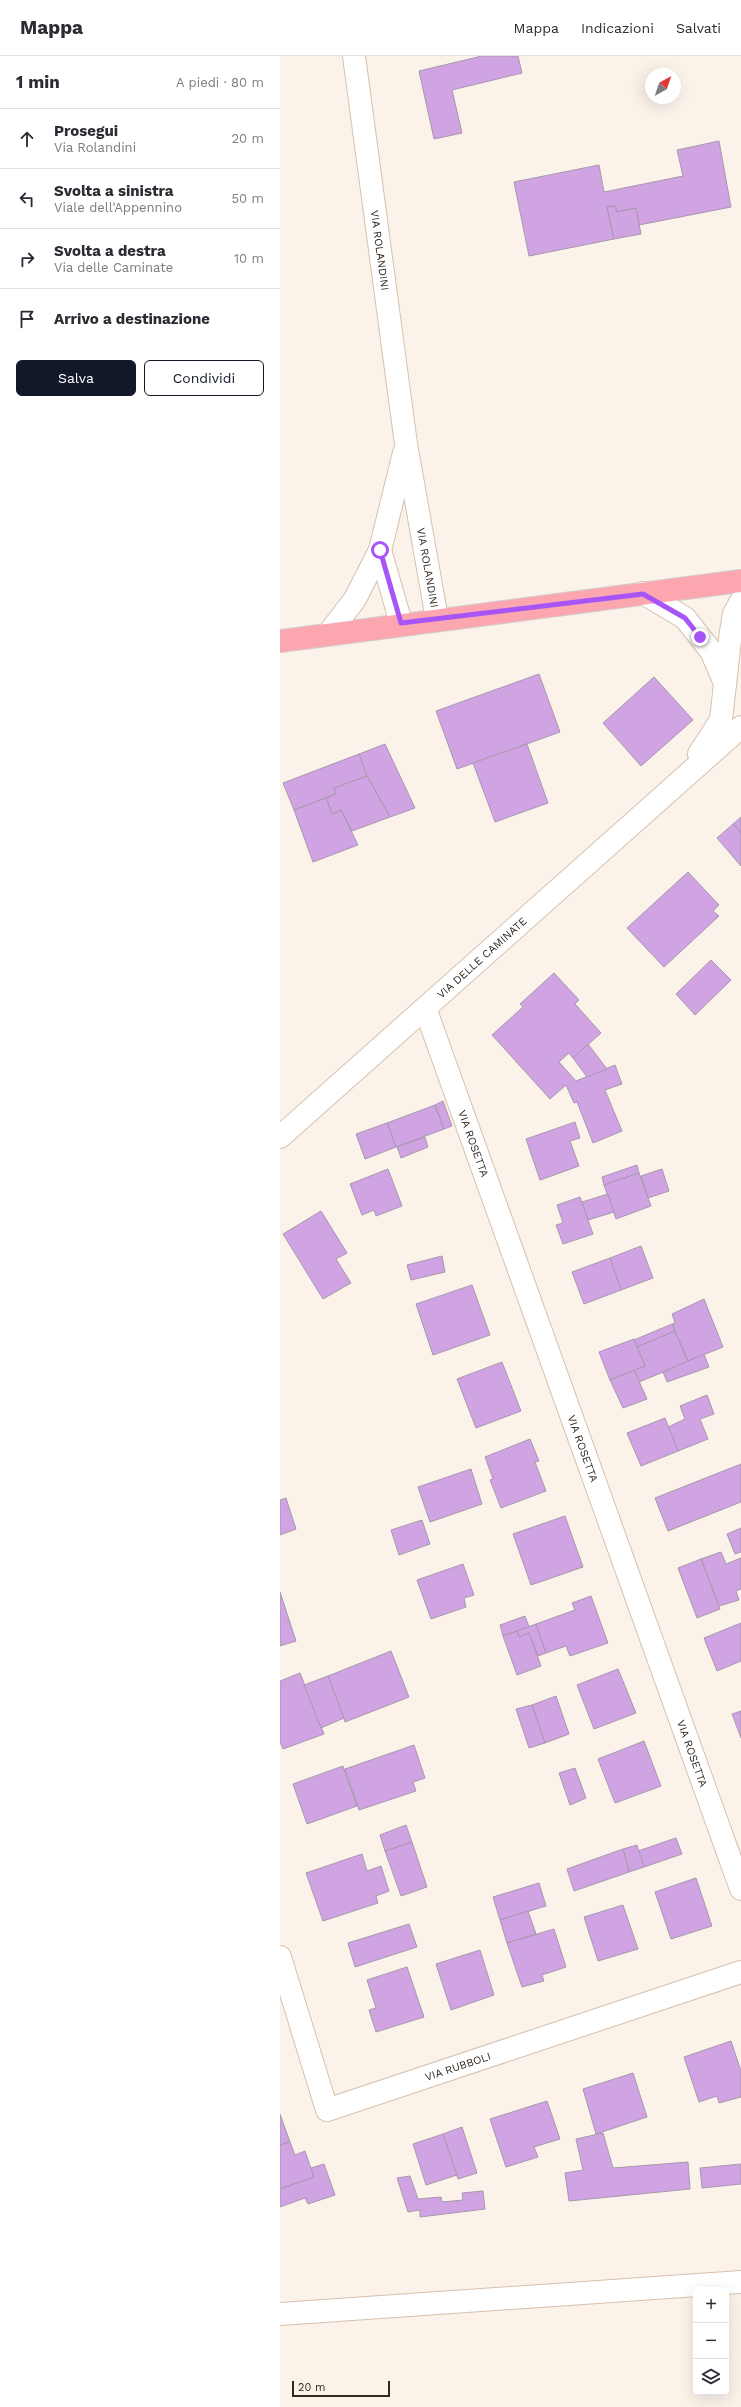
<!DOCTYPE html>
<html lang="it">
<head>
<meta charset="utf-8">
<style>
	:root { --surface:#fff; --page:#f2f2f3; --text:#2b2b33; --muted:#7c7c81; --line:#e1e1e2; --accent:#111827 }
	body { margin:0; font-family:"Work Sans",sans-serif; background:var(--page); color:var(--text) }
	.controls { position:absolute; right:12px; bottom:12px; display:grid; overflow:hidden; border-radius:6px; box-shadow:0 4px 16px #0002 }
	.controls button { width:36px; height:36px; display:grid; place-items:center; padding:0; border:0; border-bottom:1px solid var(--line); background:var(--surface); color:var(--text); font:20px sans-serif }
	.compass { position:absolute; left:365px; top:12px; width:36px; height:36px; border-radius:50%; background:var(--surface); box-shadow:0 4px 16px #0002; rotate:40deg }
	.scale { position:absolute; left:12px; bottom:10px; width:98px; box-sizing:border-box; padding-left:4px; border:2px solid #302720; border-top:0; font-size:11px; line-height:14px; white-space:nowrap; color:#302720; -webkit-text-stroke:3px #fbf2ea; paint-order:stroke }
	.stop { position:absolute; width:12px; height:12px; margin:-9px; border:3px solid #a855f7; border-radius:50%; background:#fff }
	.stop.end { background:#a855f7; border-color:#fff; box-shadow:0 1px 4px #0008 }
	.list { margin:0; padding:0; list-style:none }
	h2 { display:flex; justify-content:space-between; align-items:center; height:52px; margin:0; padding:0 16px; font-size:17px }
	h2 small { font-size:13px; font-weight:400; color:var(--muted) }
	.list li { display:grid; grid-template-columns:26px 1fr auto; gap:12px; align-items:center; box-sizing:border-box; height:60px; padding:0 16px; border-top:1px solid var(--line) }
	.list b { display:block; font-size:15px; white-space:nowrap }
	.list p { margin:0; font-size:13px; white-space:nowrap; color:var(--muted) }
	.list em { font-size:13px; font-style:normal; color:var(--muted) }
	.actions { display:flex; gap:8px; padding:12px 16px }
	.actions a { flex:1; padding:9px 0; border:1px solid var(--accent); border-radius:6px; text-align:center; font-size:14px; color:var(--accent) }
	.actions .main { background:var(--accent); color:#fff }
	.icon { flex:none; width:22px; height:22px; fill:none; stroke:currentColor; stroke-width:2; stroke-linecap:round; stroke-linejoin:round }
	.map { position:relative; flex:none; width:461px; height:2351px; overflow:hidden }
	header { display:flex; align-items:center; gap:24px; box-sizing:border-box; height:56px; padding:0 20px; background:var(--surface); border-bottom:1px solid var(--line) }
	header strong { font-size:19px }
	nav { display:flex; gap:22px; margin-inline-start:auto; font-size:14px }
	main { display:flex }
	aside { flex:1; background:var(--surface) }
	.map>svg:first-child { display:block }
	.building { fill:#d0a3e3; stroke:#a798ad }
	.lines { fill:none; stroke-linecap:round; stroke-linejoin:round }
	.minor-casing { stroke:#d7c0ae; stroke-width:24 }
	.major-casing { stroke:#d1cfce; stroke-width:24 }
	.minor { stroke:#fff; stroke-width:22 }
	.major { stroke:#fca6b0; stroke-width:22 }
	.route { stroke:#a855f7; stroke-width:5 }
	.labels { text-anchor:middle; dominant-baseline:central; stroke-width:3; stroke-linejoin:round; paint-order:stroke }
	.street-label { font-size:11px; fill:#302720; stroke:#fbf2ea }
</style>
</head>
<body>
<header>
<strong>Mappa</strong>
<nav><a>Mappa</a><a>Indicazioni</a><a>Salvati</a></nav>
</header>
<main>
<aside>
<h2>1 min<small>A piedi · 80 m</small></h2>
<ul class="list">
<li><svg class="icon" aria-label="ahead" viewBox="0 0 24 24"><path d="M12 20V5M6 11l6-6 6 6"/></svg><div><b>Prosegui</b><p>Via Rolandini</p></div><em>20 m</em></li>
<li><svg class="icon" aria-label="left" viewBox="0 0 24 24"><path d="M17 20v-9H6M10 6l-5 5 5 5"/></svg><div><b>Svolta a sinistra</b><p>Viale dell'Appennino</p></div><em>50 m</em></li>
<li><svg class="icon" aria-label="right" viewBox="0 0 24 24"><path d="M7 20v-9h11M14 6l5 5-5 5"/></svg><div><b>Svolta a destra</b><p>Via delle Caminate</p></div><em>10 m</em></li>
<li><svg class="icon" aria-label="arrive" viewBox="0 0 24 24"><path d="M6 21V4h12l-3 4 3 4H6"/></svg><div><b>Arrivo a destinazione</b></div></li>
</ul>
<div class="actions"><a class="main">Salva</a><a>Condividi</a></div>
</aside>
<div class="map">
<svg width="461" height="2351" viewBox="0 0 461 2351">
	<rect width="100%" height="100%" fill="#fbf2ea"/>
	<g class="building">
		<polygon points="202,0 238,0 242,17 172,34 182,77 154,83 139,15"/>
		<polygon points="439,85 451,151 359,169 356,152 337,156 335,150 327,151 334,183 249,200 234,126 319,109 324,136 403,120 397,94"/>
		<polygon points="335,150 337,156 356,152 361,178 334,183 327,151"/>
		<polygon points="259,618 280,676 177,713 156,655"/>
		<polygon points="374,621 413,664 361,710 323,667"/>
		<polygon points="105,688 135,752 110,761 87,720 79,698"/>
		<polygon points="247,688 268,747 215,766 193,707"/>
		<polygon points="79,698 87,720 54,732 56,738 14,754 3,727"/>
		<polygon points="87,720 110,761 72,775 61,754 52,758 46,742 56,738 54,732"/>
		<polygon points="46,742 52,758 61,754 78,789 33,806 14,754"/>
		<polygon points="461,761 461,777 453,768"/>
		<polygon points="453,768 461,777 461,810 437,782"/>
		<polygon points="408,816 439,849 433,855 439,860 384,911 347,872"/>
		<polygon points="431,904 451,924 415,959 396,938"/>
		<polygon points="274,917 299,944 295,948 321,977 293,1002 289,997 279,1006 296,1025 335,1009 342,1028 325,1034 342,1075 313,1087 297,1046 294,1047 286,1029 270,1043 212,979 243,951 240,948"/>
		<polygon points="308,988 327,1013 307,1021 293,1002"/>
		<polygon points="163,1045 172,1070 164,1073 155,1049"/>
		<polygon points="155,1049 164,1073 116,1091 107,1067"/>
		<polygon points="295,1066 300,1082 290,1085 299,1110 260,1124 246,1083"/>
		<polygon points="107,1067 116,1091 85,1103 76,1078"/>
		<polygon points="145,1081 148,1091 121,1102 117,1091"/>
		<polygon points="357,1109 359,1117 324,1129 322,1121"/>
		<polygon points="108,1113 122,1150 96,1160 94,1154 82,1159 70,1128"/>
		<polygon points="382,1113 389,1135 368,1142 361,1120"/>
		<polygon points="359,1117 371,1150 336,1163 324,1129"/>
		<polygon points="328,1138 334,1156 308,1164 302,1146"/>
		<polygon points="300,1141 313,1178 283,1188 276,1169 283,1167 277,1149"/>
		<polygon points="41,1155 67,1197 56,1203 71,1227 43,1243 3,1178"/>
		<polygon points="361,1190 373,1222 341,1234 330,1202"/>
		<polygon points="162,1200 165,1216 131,1224 127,1209"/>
		<polygon points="330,1202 341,1234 304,1248 292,1216"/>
		<polygon points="192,1229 210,1279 153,1299 136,1248"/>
		<polygon points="424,1243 443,1291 408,1305 392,1268 395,1267 392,1258"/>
		<polygon points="392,1268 395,1275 357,1291 354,1284"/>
		<polygon points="395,1275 408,1306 359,1326 354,1314 365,1310 357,1291"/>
		<polygon points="354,1283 365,1310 330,1324 319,1296"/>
		<polygon points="424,1298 429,1311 387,1326 383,1316"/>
		<polygon points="222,1306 241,1355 196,1372 177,1323"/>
		<polygon points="354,1314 367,1343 343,1352 330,1324"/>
		<polygon points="427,1339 434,1358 420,1363 428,1383 398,1395 388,1371 405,1363 400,1350"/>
		<polygon points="385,1362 398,1395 361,1410 347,1377"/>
		<polygon points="250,1383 259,1405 255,1406 266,1435 221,1452 210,1424 213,1423 205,1401"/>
		<polygon points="461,1408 461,1446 388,1475 375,1442"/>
		<polygon points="191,1413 202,1448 150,1466 138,1431"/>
		<polygon points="6,1442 16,1473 0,1479 0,1444"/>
		<polygon points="285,1460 303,1511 251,1529 233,1478"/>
		<polygon points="142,1464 150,1488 119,1499 111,1474"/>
		<polygon points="461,1472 461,1496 455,1498 447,1478"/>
		<polygon points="441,1496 446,1508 461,1502 461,1533 456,1535 459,1544 439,1550 421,1503"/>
		<polygon points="421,1503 440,1553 417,1562 398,1512"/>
		<polygon points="183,1508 194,1539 184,1542 186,1551 151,1563 137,1524"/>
		<polygon points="0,1536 16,1585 0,1590"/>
		<polygon points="311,1540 328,1587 290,1600 286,1590 266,1597 256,1568 295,1554 292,1547"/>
		<polygon points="245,1560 249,1571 223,1580 220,1569"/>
		<polygon points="461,1567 461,1605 437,1615 424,1582"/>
		<polygon points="256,1568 266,1597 258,1600 249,1577 239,1581 237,1575"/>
		<polygon points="237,1575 239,1581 249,1577 261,1610 237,1619 223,1580"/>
		<polygon points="111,1595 129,1641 65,1666 48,1620"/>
		<polygon points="338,1613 356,1657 314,1673 297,1629"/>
		<polygon points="20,1617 44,1678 3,1693 0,1686 0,1625"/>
		<polygon points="48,1620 64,1662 41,1672 24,1629"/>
		<polygon points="276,1640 289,1678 265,1687 252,1649"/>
		<polygon points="252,1649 265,1687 249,1692 236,1653"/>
		<polygon points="461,1655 461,1682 452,1658"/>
		<polygon points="364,1685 381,1730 335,1747 318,1703"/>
		<polygon points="134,1689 145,1722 133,1726 136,1735 79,1754 65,1713"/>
		<polygon points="63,1710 77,1750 27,1768 13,1728"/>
		<polygon points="295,1712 306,1742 290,1749 279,1717"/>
		<polygon points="126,1769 132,1786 105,1795 100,1779"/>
		<polygon points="396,1782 402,1798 364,1811 358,1795"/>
		<polygon points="132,1786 147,1831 121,1840 105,1795"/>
		<polygon points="357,1789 364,1811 349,1816 343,1793"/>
		<polygon points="343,1793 349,1816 294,1835 287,1813"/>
		<polygon points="82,1798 87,1815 101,1810 109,1835 96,1840 98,1847 43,1865 26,1817"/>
		<polygon points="416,1822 432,1870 391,1883 375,1836"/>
		<polygon points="259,1827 266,1850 220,1864 213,1841"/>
		<polygon points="343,1849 358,1893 318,1905 304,1861"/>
		<polygon points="248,1855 256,1878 227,1887 220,1864"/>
		<polygon points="129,1868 137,1891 75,1911 68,1887"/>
		<polygon points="274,1873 286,1911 262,1919 264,1925 242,1931 227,1887"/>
		<polygon points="200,1894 214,1939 171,1954 156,1908"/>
		<polygon points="127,1911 144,1961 96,1976 89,1954 96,1952 87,1924"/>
		<polygon points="451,1985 461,2015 461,2041 439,2047 437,2040 419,2046 404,2001"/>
		<polygon points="353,2017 367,2061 316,2078 303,2033"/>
		<polygon points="267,2045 280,2083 254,2091 258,2101 226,2111 210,2063"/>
		<polygon points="0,2058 10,2086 0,2089"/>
		<polygon points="182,2071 197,2117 178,2123 163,2078"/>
		<polygon points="323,2077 333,2112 408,2106 410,2133 289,2145 285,2117 303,2114 296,2083"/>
		<polygon points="163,2078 177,2119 146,2129 133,2088"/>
		<polygon points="10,2086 15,2099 25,2095 34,2121 0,2133 0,2089"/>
		<polygon points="44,2108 55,2139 28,2148 25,2142 0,2151 0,2133 34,2121 31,2112"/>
		<polygon points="461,2108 461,2128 422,2132 420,2112"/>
		<polygon points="130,2120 138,2143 161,2141 162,2146 183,2144 182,2137 203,2135 205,2153 140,2161 140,2154 128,2156 117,2122"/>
	</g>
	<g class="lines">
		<g class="minor-casing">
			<g id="minor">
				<path id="s1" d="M74 0 126 388 157 563"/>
				<polyline points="100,494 121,567"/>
				<polyline points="363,537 405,562 431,595 444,625"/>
				<polyline points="49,577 75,543 100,494 124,397"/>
				<polyline points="419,698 441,664 451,575 454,558 461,545"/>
				<path id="s2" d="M145 952 461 1833"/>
				<path id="s3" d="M0 1081 461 671"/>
				<path id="s4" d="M0 1901 47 2054 461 1916"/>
				<polyline points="0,2258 461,2226"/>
			</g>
		</g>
		<g class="major-casing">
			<polyline id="major" points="0,585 461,525"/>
		</g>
		<use href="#minor" class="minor"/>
		<use href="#major" class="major"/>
	</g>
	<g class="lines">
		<polyline class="route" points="100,494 121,567 363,538 405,562 420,581"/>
	</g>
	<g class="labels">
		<g class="street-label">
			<text stroke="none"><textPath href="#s1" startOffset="196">VIA ROLANDINI</textPath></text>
			<text stroke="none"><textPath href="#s1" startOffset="517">VIA ROLANDINI</textPath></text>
			<text stroke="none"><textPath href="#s3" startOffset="270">VIA DELLE CAMINATE</textPath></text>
			<text stroke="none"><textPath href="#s2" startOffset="144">VIA ROSETTA</textPath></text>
			<text stroke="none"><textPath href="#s2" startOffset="468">VIA ROSETTA</textPath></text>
			<text stroke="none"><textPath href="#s2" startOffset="792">VIA ROSETTA</textPath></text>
			<text stroke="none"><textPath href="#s4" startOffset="298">VIA RUBBOLI</textPath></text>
		</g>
	</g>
</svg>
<div class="controls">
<button>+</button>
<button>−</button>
<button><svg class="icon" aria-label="layers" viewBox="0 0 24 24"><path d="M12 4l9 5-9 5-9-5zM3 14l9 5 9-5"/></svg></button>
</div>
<svg class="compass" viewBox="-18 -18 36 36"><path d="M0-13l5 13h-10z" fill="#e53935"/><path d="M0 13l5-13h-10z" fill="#7c7c81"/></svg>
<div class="scale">20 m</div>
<div class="stop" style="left:100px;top:494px"></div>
<div class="stop end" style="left:420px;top:581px"></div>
</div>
</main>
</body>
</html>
